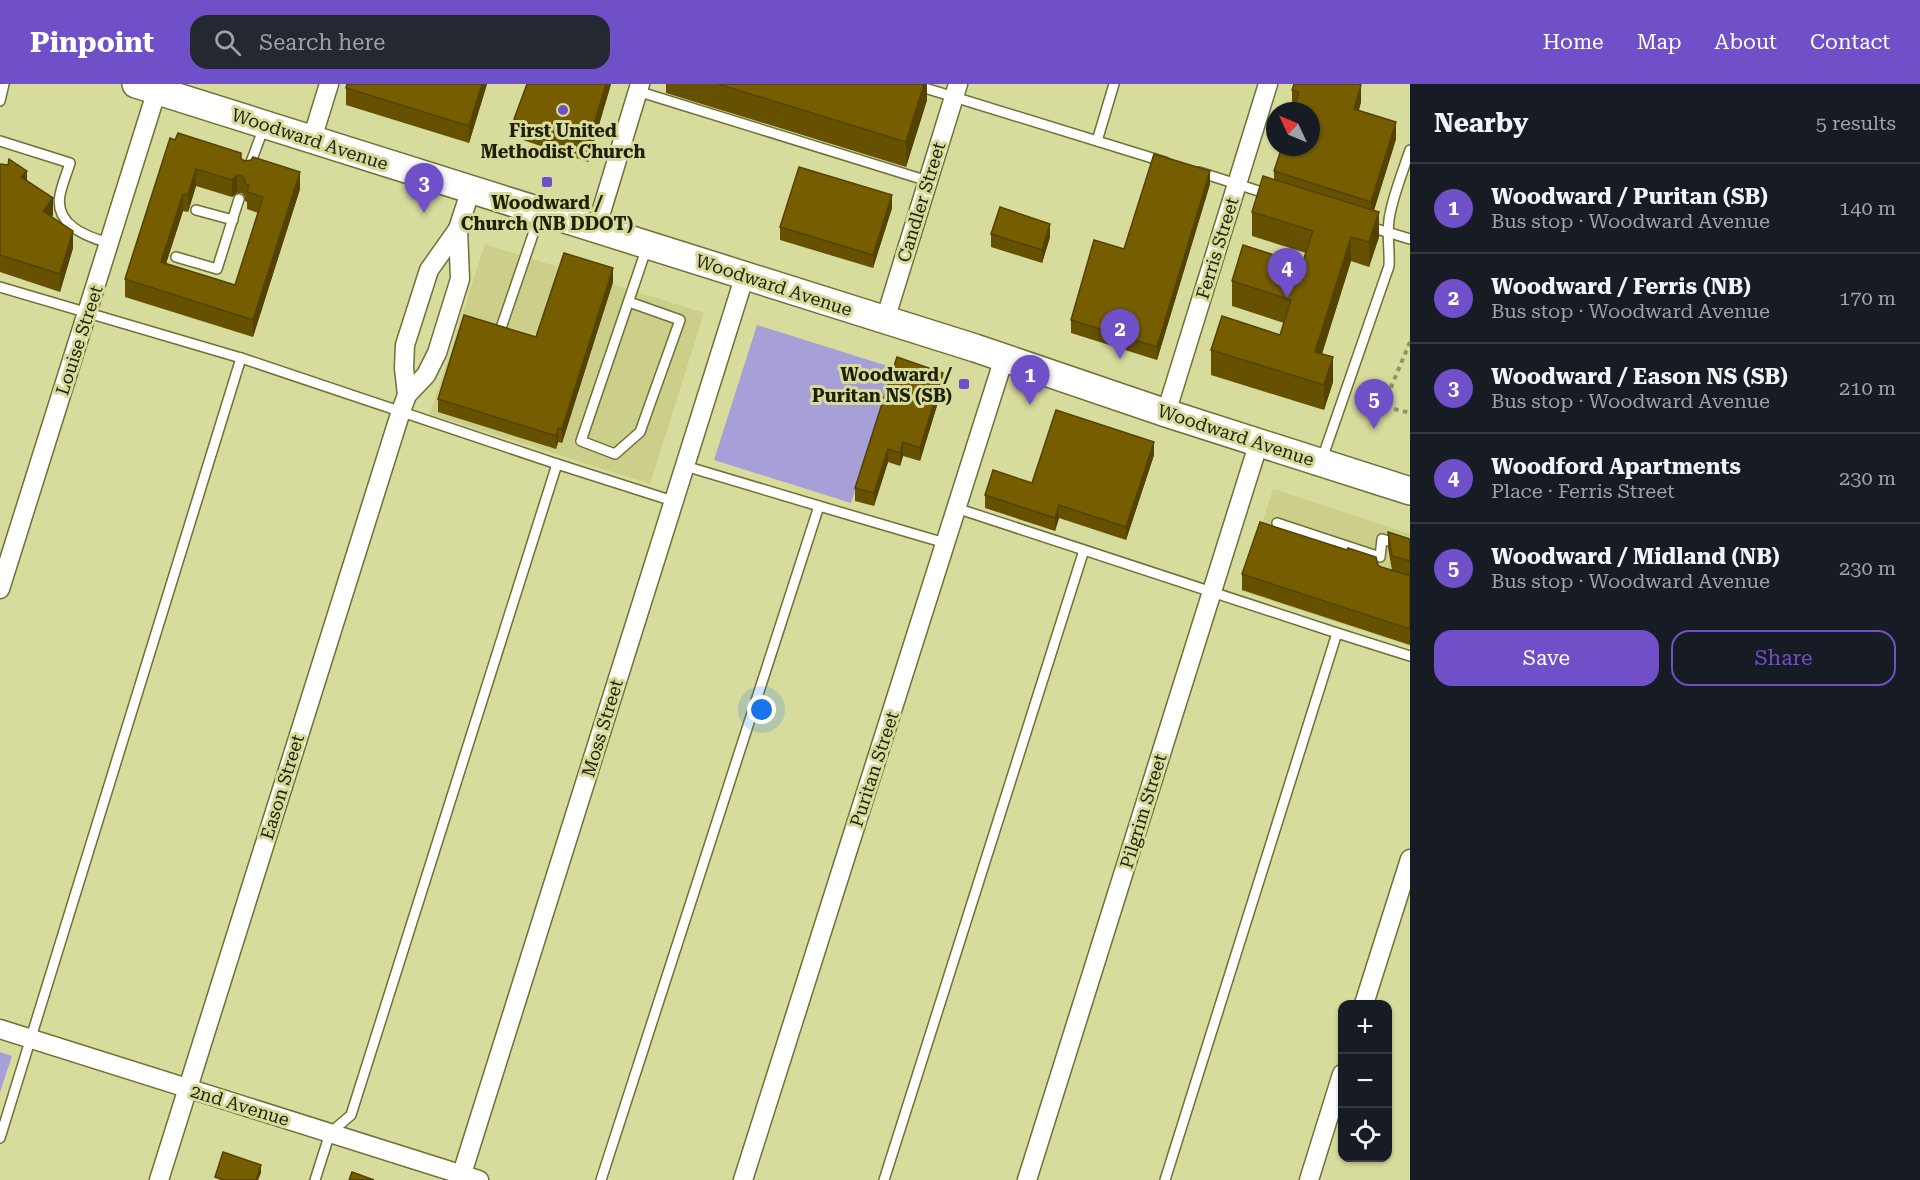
<!DOCTYPE html>
<html lang="en">
<head>
<meta charset="utf-8">
<style>
	:root { --surface:#171b24; --page:#242831; --text:#f1f3f6; --muted:#9ea1a6; --line:#363941; --accent:#7050c9 }
	body { margin:0; font-family:"Roboto Serif",serif; background:var(--page); color:var(--text) }
	.controls { position:absolute; right:18px; bottom:18px; display:grid; overflow:hidden; border-radius:12px; box-shadow:0 2px 4px #0004 }
	.controls button { width:54px; height:54px; display:grid; place-items:center; padding:0; border:0; border-bottom:2px solid var(--line); background:var(--surface); color:var(--text); font:30px sans-serif }
	.compass { position:absolute; left:1266px; top:18px; width:54px; height:54px; border-radius:50%; background:var(--surface); box-shadow:0 2px 4px #0004; rotate:314deg }
	.you { position:absolute; left:762px; top:626px; width:21px; height:21px; margin:-15px; border:4px solid #fff; border-radius:50%; background:#1a73e8; box-shadow:0 0 0 9px #1a73e833 }
	.badge { display:grid; place-items:center; width:39px; height:39px; border-radius:50%; background:var(--accent); color:#fff; font-size:20px; font-weight:700 }
	.pin { position:absolute; translate:-50% -50px; filter:drop-shadow(0 2px 3px #0008) }
	.pin::after { content:''; position:absolute; top:32px; width:21px; height:18px; background:inherit; clip-path:polygon(0 0,100% 0,50% 100%) }
	.list { margin:0; padding:0; list-style:none }
	h2 { display:flex; justify-content:space-between; align-items:center; height:78px; margin:0; padding:0 24px; font-size:26px }
	h2 small { font-size:20px; font-weight:400; color:var(--muted) }
	.list li { display:grid; grid-template-columns:39px 1fr auto; gap:18px; align-items:center; box-sizing:border-box; height:90px; padding:0 24px; border-top:2px solid var(--line) }
	.list b { display:block; font-size:22px; white-space:nowrap }
	.list p { margin:0; font-size:20px; white-space:nowrap; color:var(--muted) }
	.list em { font-size:20px; font-style:normal; color:var(--muted) }
	.actions { display:flex; gap:12px; padding:18px 24px }
	.actions a { flex:1; padding:14px 0; border:2px solid var(--accent); border-radius:18px; text-align:center; font-size:21px; color:var(--accent) }
	.actions .main { background:var(--accent); color:#fff }
	.icon { flex:none; width:33px; height:33px; fill:none; stroke:currentColor; stroke-width:2; stroke-linecap:round; stroke-linejoin:round }
	.map { position:relative; flex:none; width:1410px; height:1096px; overflow:hidden }
	header { display:flex; align-items:center; gap:36px; box-sizing:border-box; height:84px; padding:0 30px; background:var(--accent); color:#fff }
	header strong { font-size:28px }
	nav { display:flex; gap:33px; margin-inline-start:auto; font-size:21px }
	.search { width:420px; height:54px; background:var(--page); display:flex; align-items:center; gap:15px; box-sizing:border-box; padding:0 21px; border-radius:18px; color:var(--muted); font-size:22px }
	main { display:flex }
	aside { flex:1; background:var(--surface) }
	.map>svg:first-child { display:block }
	.built { fill:#cbcf8a }
	.green { fill:#a79fd8 }
	.lines { fill:none; stroke-linecap:round; stroke-linejoin:round }
	.service-casing { stroke:#6e7035; stroke-width:12 }
	.minor-casing { stroke:#6e7035; stroke-width:21 }
	.primary-casing { stroke:#6e7035; stroke-width:30 }
	.path { stroke:#919463; stroke-width:4; stroke-dasharray:4.5 4.5; stroke-linecap:butt }
	.service { stroke:#fff; stroke-width:9 }
	.minor { stroke:#fff; stroke-width:18 }
	.primary { stroke:#fff; stroke-width:27 }
	.wall { fill:#655100; fill-rule:evenodd }
	.shaded-wall { fill:#534200 }
	.building { fill:#765e00; stroke:#534200; stroke-width:1.5; fill-rule:evenodd }
	.poi-dot { fill:#7050c9; stroke:#d7db9c; stroke-width:2 }
	.labels { text-anchor:middle; dominant-baseline:central; stroke-width:6; stroke-linejoin:round; paint-order:stroke }
	.poi-label { font-size:18px; font-weight:bold; fill:#1f2007; stroke:#d7db9c }
	.street-label { font-size:18px; fill:#1f2007; stroke:#d7db9c }
</style>
</head>
<body>
<header>
<strong>Pinpoint</strong>
<div class="search"><svg class="icon" aria-label="search" viewBox="0 0 24 24"><circle cx="10" cy="10" r="6"/><path d="M15 15l6 6"/></svg>Search here</div>
<nav><a>Home</a><a>Map</a><a>About</a><a>Contact</a></nav>
</header>
<main>
<div class="map">
<svg width="1410" height="1096" viewBox="0 0 1410 1096">
	<rect width="100%" height="100%" fill="#d7db9c"/>
	<g class="built">
		<polygon points="485,160 704,229 650,400 430,330"/>
		<polygon points="1273,405 1410,450 1410,562 1241,507"/>
	</g>
	<g class="green">
		<polygon points="757,241 894,284 851,419 714,376"/>
		<polygon points="0,968 12,972 0,1008"/>
	</g>
	<g class="lines">
		<g class="service-casing">
			<g id="service">
				<polyline points="912,0 1165,78"/>
				<polyline points="637,7 928,97"/>
				<polyline points="0,17 4,0"/>
				<path d="M0 57 70 79C67 89 62 100 60 111 54 141 87 153 109 159"/>
				<polyline points="1097,57 1114,0"/>
				<polyline points="248,86 264,43"/>
				<polyline points="1199,88 1268,110"/>
				<polyline points="196,126 233,136"/>
				<polyline points="1367,142 1410,155"/>
				<polyline points="176,173 217,185 239,115"/>
				<polyline points="0,203 241,274"/>
				<polyline points="629,218 680,236 640,348 615,370 581,357 647,163"/>
				<polyline points="501,244 540,130"/>
				<path d="M1322 375 1389 182C1390 165 1386 147 1390 130 1394 109 1403 87 1410 66"/>
				<polyline points="685,382 819,422"/>
				<polyline points="956,424 1337,549"/>
				<polyline points="1277,439 1380,473 1382,455 1410,464"/>
				<polyline points="0,1054 241,274 557,380 673,417"/>
				<polyline points="315,1096 330,1049 351,1031 557,380"/>
				<polyline points="601,1096 819,422 945,459"/>
				<polyline points="884,1096 1084,466"/>
				<polyline points="1165,1096 1337,549 1410,572"/>
			</g>
		</g>
		<g class="minor-casing">
			<g id="minor">
				<polyline points="312,55 329,0"/>
				<polyline points="596,145 640,0"/>
				<polyline points="885,236 958,0"/>
				<polyline points="407,311 404,284 405,261 429,186 458,145"/>
				<polyline points="1166,329 1268,0"/>
				<polyline points="0,505 157,6"/>
				<polyline points="1364,920 1410,775"/>
				<polyline points="0,945 479,1096"/>
				<polyline points="159,1096 401,327 407,311 426,291 437,269 460,195 458,145 471,105"/>
				<polyline points="460,1096 745,191"/>
				<polyline points="743,1096 1004,274"/>
				<polyline points="1027,1096 1259,358"/>
				<polyline points="1309,1096 1342,990"/>
			</g>
		</g>
		<g class="primary-casing">
			<polyline id="primary" points="136,0 975,264 1166,329 1410,407"/>
		</g>
		<polyline class="path" points="1410,258 1383,322 1410,329"/>
		<use href="#service" class="service"/>
		<use href="#minor" class="minor"/>
		<use href="#primary" class="primary"/>
	</g>
	<g class="wall">
		<polygon points="487,0 469,59 346,21 346,4"/>
		<polygon points="611,0 588,78 514,53 514,35"/>
		<polygon points="666,0 927,0 927,16 906,83 666,9"/>
		<polygon points="1292,6 1361,18 1359,26 1396,55 1374,126 1379,153 1369,183 1351,177 1322,270 1333,298 1324,326 1211,291 1211,266 1280,251 1284,239 1232,222 1232,197 1302,180 1306,169 1252,152 1252,128 1274,95 1274,87 1294,24 1292,23"/>
		<path d="M170 54 241 75 300 105 253 253 125 213V195ZM196 102 232 113 237 109H242L245 113V117L247 118V125L258 129 235 201 166 180 183 127 188 128Z"/>
		<polygon points="0,80 27,97 53,131 52,132 73,164 60,208 0,188"/>
		<polygon points="1210,100 1157,276 1071,249 1071,236 1124,165"/>
		<polygon points="892,124 873,184 780,156 780,143"/>
		<polygon points="991,150 1050,153 1042,179 991,163"/>
		<polygon points="613,198 562,359 558,358 556,365 438,328 438,315 536,253"/>
		<polygon points="897,273 943,302 920,377 903,372 900,382 888,378 874,422 855,417 855,404"/>
		<polygon points="1154,371 1126,456 1059,434 1055,447 985,424 985,411 1032,399"/>
		<polygon points="1388,448 1410,455 1410,561 1242,506 1242,490 1381,483 1392,486 1388,464"/>
	</g>
	<g class="shaded-wall">
		<polygon points="482,0 487,0 469,59 469,42"/>
		<polygon points="606,0 611,0 588,78 588,60"/>
		<polygon points="924,0 927,0 927,16 906,83 906,58"/>
		<polygon points="1361,1 1361,18 1354,42 1354,25"/>
		<polygon points="1396,38 1396,55 1371,136 1371,118"/>
		<polygon points="196,85 196,102 188,128 188,111"/>
		<polygon points="27,87 27,104 21,93"/>
		<polygon points="1210,87 1210,100 1157,276 1157,263"/>
		<polygon points="300,88 300,105 253,253 253,236"/>
		<polygon points="237,91 237,109 232,113 232,96"/>
		<polygon points="183,110 183,127 161,195 161,178"/>
		<polygon points="892,111 892,124 873,184 873,171"/>
		<polygon points="53,114 53,131 43,144 43,127"/>
		<polygon points="1379,128 1379,153 1369,183 1369,158"/>
		<polygon points="1050,140 1050,153 1042,179 1042,166"/>
		<polygon points="73,147 73,164 60,208 60,190"/>
		<polygon points="1351,153 1351,177 1315,292 1315,268"/>
		<polygon points="613,184 613,198 562,359 562,345"/>
		<polygon points="1333,273 1333,298 1324,326 1324,301"/>
		<polygon points="943,289 943,302 920,377 920,364"/>
		<polygon points="558,344 558,358 556,365 556,352"/>
		<polygon points="903,358 903,372 900,382 900,369"/>
		<polygon points="1154,358 1154,371 1126,456 1126,443"/>
		<polygon points="888,365 888,378 874,422 874,409"/>
		<polygon points="1059,421 1059,434 1055,447 1055,434"/>
		<polygon points="261,1081 261,1089 258,1096 256,1096"/>
	</g>
	<g class="building">
		<polygon points="347,0 482,0 469,42 346,4"/>
		<polygon points="527,0 606,0 588,60 514,35"/>
		<polygon points="718,0 924,0 906,58"/>
		<polygon points="1294,0 1359,0 1361,1 1354,25 1396,38 1371,118 1274,87 1282,63 1311,63 1311,27 1293,27 1299,8 1292,6"/>
		<path d="M178 49 241 69V75L245 77 251 76 253 73 300 88 253 236 125 195 170 54 175 56ZM196 85 232 96 237 91 242 92 245 96V100L249 101 247 108 263 113 235 201 161 178 183 110 188 111Z"/>
		<polygon points="1154,70 1210,87 1157,263 1071,236 1094,156 1124,165"/>
		<polygon points="9,75 27,87 21,93 53,114 43,127 73,147 60,190 0,171 0,80 8,81"/>
		<polygon points="799,83 892,111 873,171 780,143"/>
		<polygon points="1263,92 1379,128 1369,158 1351,153 1315,268 1333,273 1324,301 1211,266 1222,232 1280,251 1291,216 1232,197 1243,161 1302,180 1313,147 1252,128"/>
		<polygon points="1000,123 1050,140 1042,166 991,150"/>
		<polygon points="564,169 613,184 562,345 558,344 556,352 438,315 464,231 536,253"/>
		<polygon points="897,273 943,289 920,364 903,358 900,369 888,365 874,409 855,404"/>
		<polygon points="1056,326 1154,358 1126,443 1059,421 1055,434 985,411 993,386 1032,399"/>
		<polygon points="1260,438 1347,466 1348,464 1376,473 1378,481 1381,483 1408,491 1410,490 1410,545 1242,490"/>
		<polygon points="1388,448 1410,455 1410,477 1392,472"/>
		<polygon points="223,1068 261,1081 256,1096 223,1096 215,1093"/>
		<polygon points="352,1088 374,1096 349,1096"/>
	</g>
	<g class="poi-dot">
		<circle cx="563" cy="26" r="6"/>
		<rect x="541" y="92" width="12" height="12" rx="3"/>
		<rect x="958" y="294" width="12" height="12" rx="3"/>
	</g>
	<g class="labels">
		<g class="poi-label">
			<text x="563" y="46">First United<tspan x="563" dy="21">Methodist Church</tspan></text>
			<text x="547" y="118">Woodward /<tspan x="547" dy="21">Church (NB DDOT)</tspan></text>
			<text x="952" y="290" text-anchor="end">Woodward /<tspan x="952" dy="21">Puritan NS (SB)</tspan></text>
		</g>
		<g class="street-label">
			<text transform="translate(310 55) rotate(18)">Woodward Avenue</text>
			<text transform="translate(921 118) rotate(-73)">Candler Street</text>
			<text transform="translate(1217 164) rotate(-73)">Ferris Street</text>
			<text transform="translate(774 201) rotate(18)">Woodward Avenue</text>
			<text transform="translate(79 256) rotate(-72)">Louise Street</text>
			<text transform="translate(1236 351) rotate(18)">Woodward Avenue</text>
			<text transform="translate(602 644) rotate(-73)">Moss Street</text>
			<text transform="translate(874 685) rotate(-72)">Puritan Street</text>
			<text transform="translate(282 703) rotate(-73)">Eason Street</text>
			<text transform="translate(1143 727) rotate(-73)">Pilgrim Street</text>
			<text transform="translate(240 1021) rotate(17)">2nd Avenue</text>
		</g>
	</g>
</svg>
<div class="controls">
<button>+</button>
<button>−</button>
<button><svg class="icon" aria-label="locate" viewBox="0 0 24 24"><circle cx="12" cy="12" r="6"/><path d="M12 2v4M12 18v4M2 12h4M18 12h4"/></svg></button>
</div>
<svg class="compass" viewBox="-18 -18 36 36"><path d="M0-13l5 13h-10z" fill="#e53935"/><path d="M0 13l5-13h-10z" fill="#9ea1a6"/></svg>
<div class="you"></div>
<div class="pin badge" style="left:1030px;top:321px">1</div>
<div class="pin badge" style="left:1120px;top:275px">2</div>
<div class="pin badge" style="left:424px;top:129px">3</div>
<div class="pin badge" style="left:1287px;top:214px">4</div>
<div class="pin badge" style="left:1374px;top:345px">5</div>
</div>
<aside>
<h2>Nearby<small>5 results</small></h2>
<ul class="list">
<li><span class="badge">1</span><div><b>Woodward / Puritan (SB)</b><p>Bus stop · Woodward Avenue</p></div><em>140 m</em></li>
<li><span class="badge">2</span><div><b>Woodward / Ferris (NB)</b><p>Bus stop · Woodward Avenue</p></div><em>170 m</em></li>
<li><span class="badge">3</span><div><b>Woodward / Eason NS (SB)</b><p>Bus stop · Woodward Avenue</p></div><em>210 m</em></li>
<li><span class="badge">4</span><div><b>Woodford Apartments</b><p>Place · Ferris Street</p></div><em>230 m</em></li>
<li><span class="badge">5</span><div><b>Woodward / Midland (NB)</b><p>Bus stop · Woodward Avenue</p></div><em>230 m</em></li>
</ul>
<div class="actions"><a class="main">Save</a><a>Share</a></div>
</aside>
</main>
</body>
</html>
